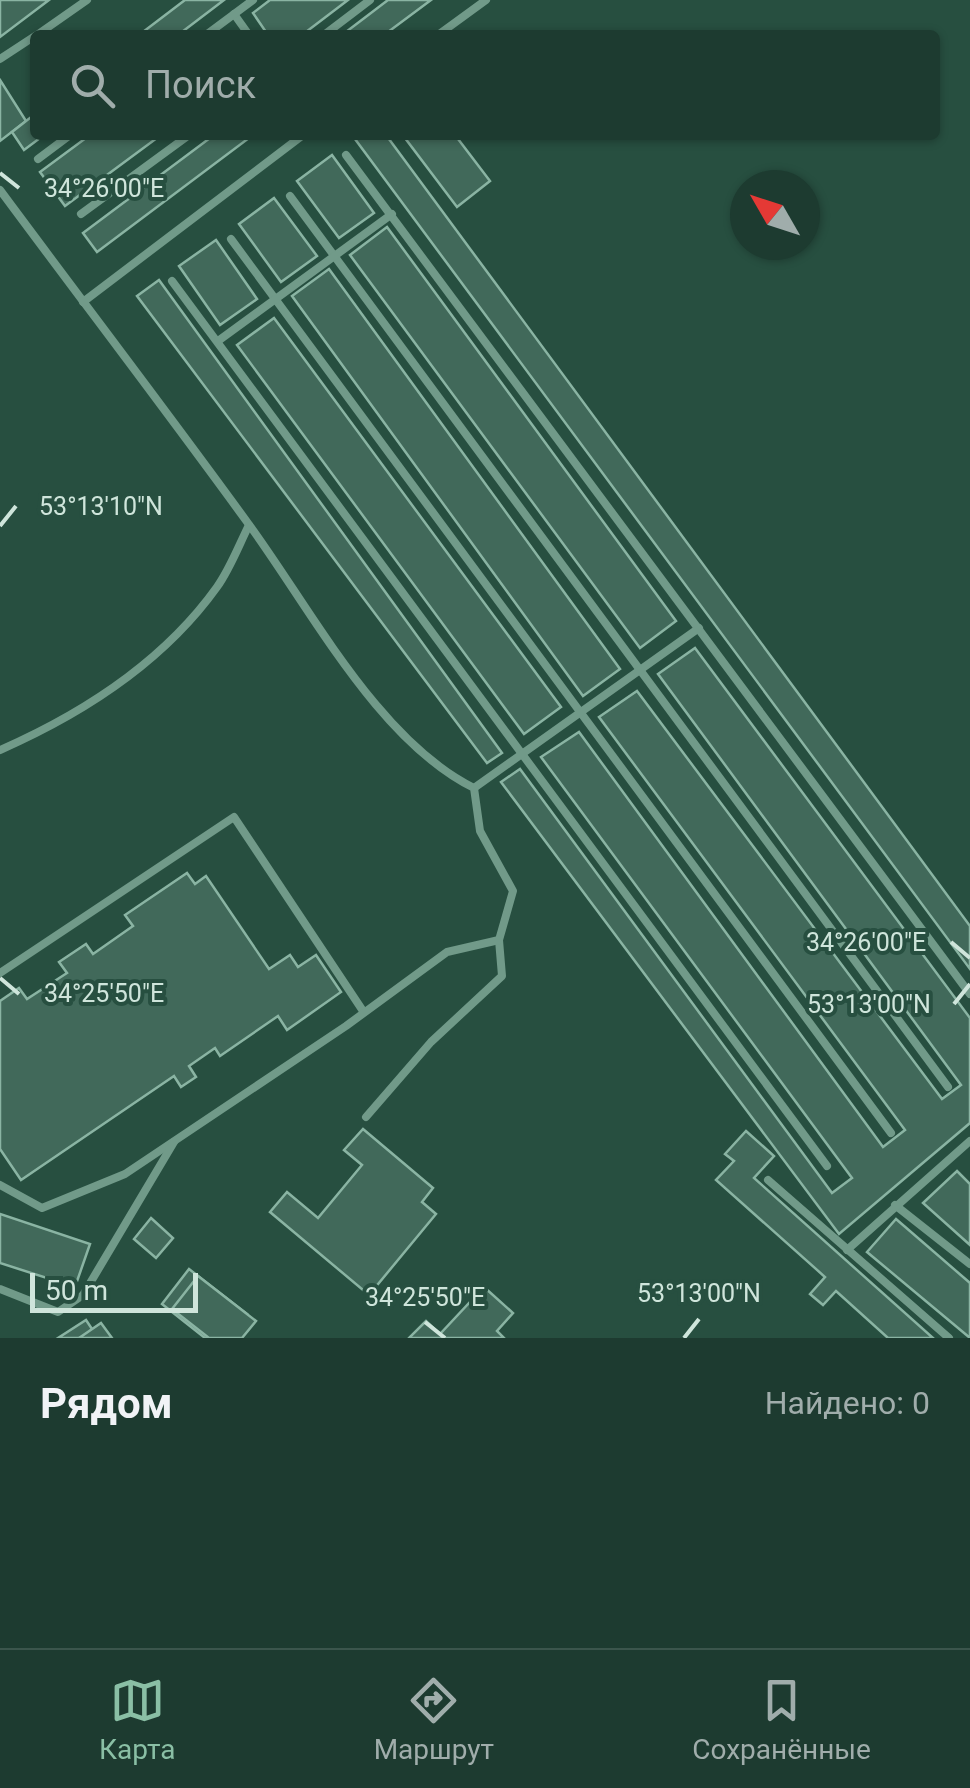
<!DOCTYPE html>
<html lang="ru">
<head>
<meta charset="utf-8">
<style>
	:root { --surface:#1d3b30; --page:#254238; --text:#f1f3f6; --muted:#a0adab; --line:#3b554c; --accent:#8abfa5 }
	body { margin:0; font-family:Roboto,sans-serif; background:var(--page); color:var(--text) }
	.compass { position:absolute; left:730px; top:170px; width:90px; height:90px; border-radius:50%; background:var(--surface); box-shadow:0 2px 8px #0004; rotate:309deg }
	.scale { position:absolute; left:30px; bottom:25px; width:168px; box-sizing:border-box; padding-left:10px; border:5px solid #cfe5db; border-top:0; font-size:28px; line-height:35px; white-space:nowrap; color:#cfe5db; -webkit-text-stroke:8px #274f40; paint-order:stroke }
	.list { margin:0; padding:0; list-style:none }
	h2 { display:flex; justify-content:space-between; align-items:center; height:130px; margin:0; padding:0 40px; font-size:42px }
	h2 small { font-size:32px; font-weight:400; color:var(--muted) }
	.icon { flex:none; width:55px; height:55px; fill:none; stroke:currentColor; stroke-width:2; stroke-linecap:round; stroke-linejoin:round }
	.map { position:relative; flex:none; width:970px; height:1338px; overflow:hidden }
	.search { position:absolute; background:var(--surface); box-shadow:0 2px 8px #0004; left:30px; right:30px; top:30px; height:110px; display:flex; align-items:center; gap:25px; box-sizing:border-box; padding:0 35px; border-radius:10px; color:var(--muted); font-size:38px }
	.sheet { height:310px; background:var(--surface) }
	nav { display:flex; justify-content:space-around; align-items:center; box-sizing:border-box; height:140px; border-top:2px solid var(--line); background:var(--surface); font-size:28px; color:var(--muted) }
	nav a { display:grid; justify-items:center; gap:5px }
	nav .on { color:var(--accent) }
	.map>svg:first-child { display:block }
	.building { fill:#41695a; stroke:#8ab4a3; stroke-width:2.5 }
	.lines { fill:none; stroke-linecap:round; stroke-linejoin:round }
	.service { stroke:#719a89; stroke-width:8 }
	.ticks { fill:none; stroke:#cfe5db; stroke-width:4 }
	.ticks-label { font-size:25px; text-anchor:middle; fill:#cfe5db; stroke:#274f40; stroke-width:8; stroke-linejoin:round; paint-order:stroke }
</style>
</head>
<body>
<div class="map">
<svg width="970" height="1338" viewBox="0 0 970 1338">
	<rect width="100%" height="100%" fill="#274f40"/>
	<g class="building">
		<polygon points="0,0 49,0 0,37"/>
		<polygon points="185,0 224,0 178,35 139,35"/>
		<polygon points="270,0 348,0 302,35 268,35 253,13"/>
		<polygon points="388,0 431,0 384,35 342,35"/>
		<polygon points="0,80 26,121 0,141"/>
		<polygon points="35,114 35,135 44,135 24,150 12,132"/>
		<polygon points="90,135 161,135 65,206 40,172"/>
		<polygon points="214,135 253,135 97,252 83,233"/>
		<polygon points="361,135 386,135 970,926 970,969 355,139"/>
		<polygon points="408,135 455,135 490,181 457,207 405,138"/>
		<polygon points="332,155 374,213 339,238 297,181"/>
		<polygon points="274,198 317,256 281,282 239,224"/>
		<polygon points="387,227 676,621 640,648 350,255"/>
		<polygon points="216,240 257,299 220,325 179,266"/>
		<polygon points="329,269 620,669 583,696 292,296"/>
		<polygon points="159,280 502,753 487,763 137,296"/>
		<polygon points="274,318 561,707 524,734 237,345"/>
		<polygon points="695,648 970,1018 970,1123 839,1234 501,782 520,769 832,1193 852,1178 541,757 579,732 883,1147 905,1130 599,717 637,691 942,1099 961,1085 658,674"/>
		<polygon points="187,873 195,884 206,876 269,969 290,955 298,967 316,955 341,992 287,1030 278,1016 220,1056 215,1048 189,1066 196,1077 181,1087 174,1076 21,1180 0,1149 0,1001 19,988 27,999 67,973 59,962 86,944 93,954 133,926 125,915"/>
		<polygon points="363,1129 433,1188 422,1202 436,1214 369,1295 270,1212 287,1192 318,1218 362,1165 344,1150"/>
		<polygon points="746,1131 774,1156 754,1178 933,1338 888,1338 836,1291 823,1305 810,1294 825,1277 716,1180 734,1161 725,1154"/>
		<polygon points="957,1171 970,1184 970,1245 923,1203"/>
		<polygon points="0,1214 90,1244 75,1287 0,1263"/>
		<polygon points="151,1218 173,1238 156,1258 134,1239"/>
		<polygon points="896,1219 970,1283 970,1338 867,1252"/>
		<polygon points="189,1269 247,1314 228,1338 205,1338 162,1304"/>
		<polygon points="198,1276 256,1321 242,1338 209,1338 172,1309"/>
		<polygon points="484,1287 513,1313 497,1331 504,1338 409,1338 426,1321 440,1334"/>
		<polygon points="86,1320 98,1338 58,1338"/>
		<polygon points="101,1323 112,1338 79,1338"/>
	</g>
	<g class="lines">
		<g class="service">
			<polyline points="234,14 249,35"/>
			<polyline points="37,35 87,0"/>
			<polyline points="206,35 253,0"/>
			<polyline points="324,35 370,0"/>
			<polyline points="438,35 486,0"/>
			<polyline points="0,59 35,36"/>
			<polyline points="346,155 970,994"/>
			<polyline points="38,159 70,135"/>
			<path d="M0 190C83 302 168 413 250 526 312 611 379 741 474 788L480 831 513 891 499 940 502 976 431 1042 366 1117"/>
			<polyline points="290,196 948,1087"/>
			<polyline points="81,214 189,135"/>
			<polyline points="231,239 891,1133"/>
			<polyline points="172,281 827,1166"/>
			<polyline points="83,302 303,135"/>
			<polyline points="218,341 392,214"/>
			<path d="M0 750C82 714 164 661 217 587 230 569 239 545 249 525"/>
			<polyline points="474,788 699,628"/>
			<polyline points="0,973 234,817 363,1011"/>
			<polyline points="768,1180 949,1338"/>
			<polyline points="0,1185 42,1208 125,1174 346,1026 447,952 499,940"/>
			<polyline points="895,1205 970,1264"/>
			<polyline points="847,1250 970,1141"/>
			<polyline points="0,1289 58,1312 83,1295 174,1142"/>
		</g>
	</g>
	<path class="ticks" d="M0 173 19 188M0 526 16 506M951 942 970 958M0 978 19 994M954 1004 970 984M425 1322 445 1338M684 1338 699 1319"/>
	<g class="ticks-label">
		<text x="104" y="197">34°26'00"E</text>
		<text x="101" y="515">53°13'10"N</text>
		<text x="866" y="951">34°26'00"E</text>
		<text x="104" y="1002">34°25'50"E</text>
		<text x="869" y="1013">53°13'00"N</text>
		<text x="699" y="1302">53°13'00"N</text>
		<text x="425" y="1306">34°25'50"E</text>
	</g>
</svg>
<svg class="compass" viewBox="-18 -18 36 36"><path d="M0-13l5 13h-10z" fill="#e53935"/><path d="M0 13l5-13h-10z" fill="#a0adab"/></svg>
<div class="scale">50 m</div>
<div class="search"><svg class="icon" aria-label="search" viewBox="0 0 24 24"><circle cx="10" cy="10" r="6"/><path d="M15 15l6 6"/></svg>Поиск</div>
</div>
<section class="sheet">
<h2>Рядом<small>Найдено: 0</small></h2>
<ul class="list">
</ul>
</section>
<nav>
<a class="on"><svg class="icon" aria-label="map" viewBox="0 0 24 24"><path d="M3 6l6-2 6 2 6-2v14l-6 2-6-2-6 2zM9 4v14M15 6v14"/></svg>Карта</a>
<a><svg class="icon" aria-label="directions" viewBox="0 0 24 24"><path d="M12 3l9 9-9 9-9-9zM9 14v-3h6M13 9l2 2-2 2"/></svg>Маршрут</a>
<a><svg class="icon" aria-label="saved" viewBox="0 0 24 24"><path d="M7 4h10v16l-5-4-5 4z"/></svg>Сохранённые</a>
</nav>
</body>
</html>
